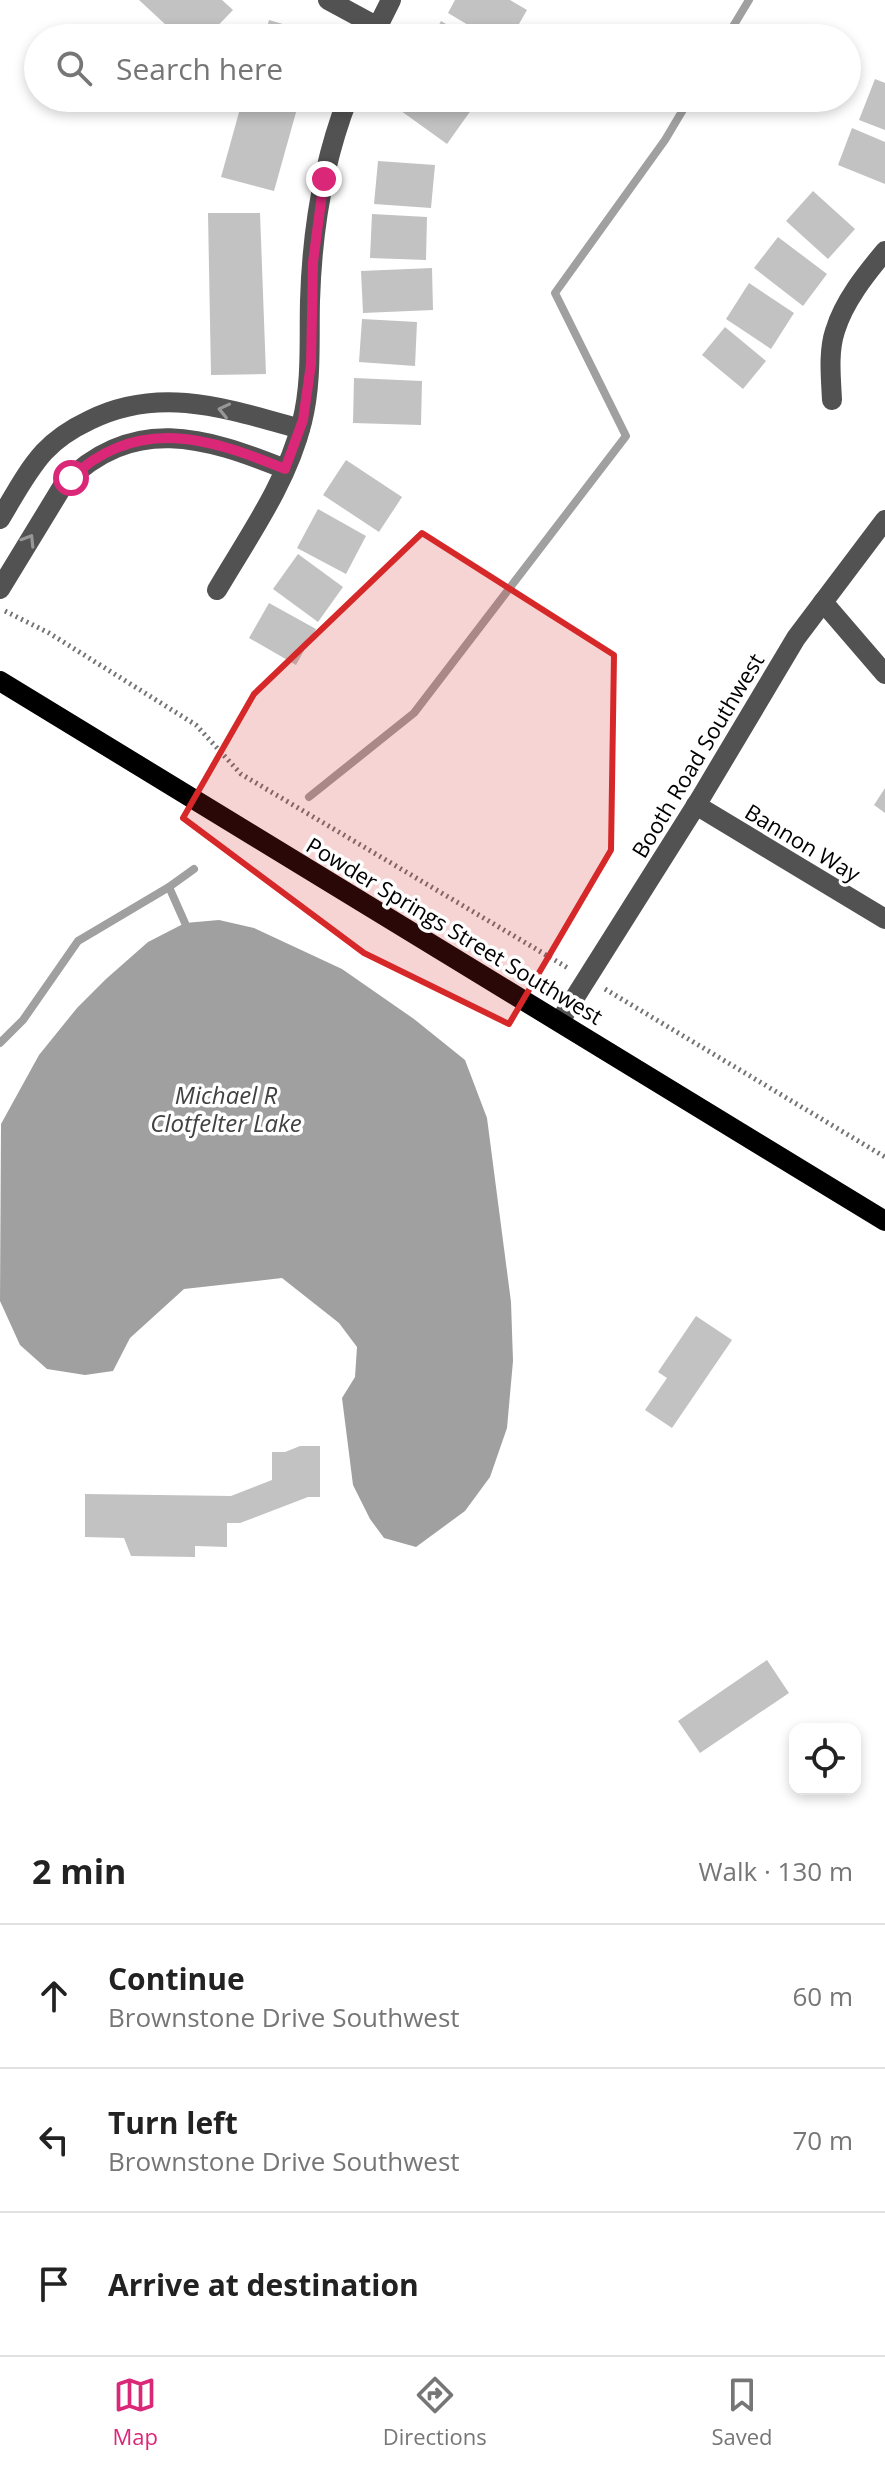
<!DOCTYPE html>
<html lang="en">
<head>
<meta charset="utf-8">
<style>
	:root { --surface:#fff; --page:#f6f6f6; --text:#222; --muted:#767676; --line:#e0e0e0; --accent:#db2777 }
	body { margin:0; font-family:"Open Sans",sans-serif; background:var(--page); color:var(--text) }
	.controls { position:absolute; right:24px; bottom:24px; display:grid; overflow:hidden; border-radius:16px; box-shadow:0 4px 12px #0003 }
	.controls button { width:72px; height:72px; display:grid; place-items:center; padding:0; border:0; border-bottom:2px solid var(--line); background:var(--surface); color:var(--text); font:40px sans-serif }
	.stop { position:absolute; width:24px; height:24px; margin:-18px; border:6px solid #db2777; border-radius:50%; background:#fff }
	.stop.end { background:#db2777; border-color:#fff; box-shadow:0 2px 8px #0008 }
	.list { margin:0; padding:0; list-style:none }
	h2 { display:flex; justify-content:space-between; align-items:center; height:104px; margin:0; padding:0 32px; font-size:34px }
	h2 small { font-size:26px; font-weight:400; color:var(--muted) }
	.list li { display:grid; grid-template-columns:52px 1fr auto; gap:24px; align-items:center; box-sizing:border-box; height:144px; padding:0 32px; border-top:2px solid var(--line) }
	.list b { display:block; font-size:30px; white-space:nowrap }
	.list p { margin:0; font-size:26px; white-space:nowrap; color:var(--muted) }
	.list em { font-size:26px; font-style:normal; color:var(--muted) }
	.icon { flex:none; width:44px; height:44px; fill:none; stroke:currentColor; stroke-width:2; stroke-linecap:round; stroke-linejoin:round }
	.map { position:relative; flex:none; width:885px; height:1819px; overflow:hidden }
	.search { position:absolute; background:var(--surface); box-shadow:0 4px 12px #0003; left:24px; right:24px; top:24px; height:88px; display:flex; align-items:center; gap:20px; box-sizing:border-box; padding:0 28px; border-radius:44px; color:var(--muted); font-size:30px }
	.sheet { height:536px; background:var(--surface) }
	nav { display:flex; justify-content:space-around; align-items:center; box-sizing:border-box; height:112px; border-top:2px solid var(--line); background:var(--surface); font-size:22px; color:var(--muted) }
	nav a { display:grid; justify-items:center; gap:4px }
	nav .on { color:var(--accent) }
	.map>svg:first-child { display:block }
	.water { fill:#a0a0a0 }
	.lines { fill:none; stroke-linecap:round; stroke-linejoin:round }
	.stream { stroke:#a0a0a0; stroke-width:8 }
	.building { fill:#c2c2c2 }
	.path { stroke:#747474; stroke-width:5; stroke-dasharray:2 4; stroke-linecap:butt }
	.minor { stroke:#525252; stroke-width:20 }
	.major { stroke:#000; stroke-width:20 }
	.oneway { stroke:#979797 }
	.route { stroke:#db2777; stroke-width:10 }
	.marked { fill:#d62828; fill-opacity:0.2; stroke:#d62828; stroke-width:6; stroke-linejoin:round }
	.labels { text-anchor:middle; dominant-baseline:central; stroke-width:7; stroke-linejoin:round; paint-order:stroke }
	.street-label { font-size:22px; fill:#000; stroke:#fff }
	.water-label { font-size:24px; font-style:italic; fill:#414141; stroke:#fff }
</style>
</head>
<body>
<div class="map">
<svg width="885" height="1819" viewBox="0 0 885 1819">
	<rect width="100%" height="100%" fill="#fff"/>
	<polygon class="water" points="219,920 254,928 342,969 414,1019 465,1060 487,1118 511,1302 513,1361 507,1428 490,1477 465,1511 416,1547 384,1538 370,1519 353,1485 342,1398 355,1377 357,1347 339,1323 282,1278 184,1289 130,1338 113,1371 85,1375 47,1369 20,1345 0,1301 1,1124 39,1055 77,1008 106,979 148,942 185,923"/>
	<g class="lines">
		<g class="stream">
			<polyline points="726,38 749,0"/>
			<polyline points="309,797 414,713 626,436 555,293 665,140 690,98"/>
			<polyline points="185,923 169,887 194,869"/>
			<polyline points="0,1043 23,1020 78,941 169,887"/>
		</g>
	</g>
	<g class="building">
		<polygon points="139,0 222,0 233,10 206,38 180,38"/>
		<polygon points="455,0 510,0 527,10 511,38 490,38 448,13"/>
		<polygon points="269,20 317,34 316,38 264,38"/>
		<polygon points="441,21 470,38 432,38"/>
		<polygon points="875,79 885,83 885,130 859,120"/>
		<polygon points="243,98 300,98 274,191 221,177"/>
		<polygon points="394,98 462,98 474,106 447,144 390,103"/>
		<polygon points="852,128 885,142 885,184 838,165"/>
		<polygon points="378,161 435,165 431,208 374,204"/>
		<polygon points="813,191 855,229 828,259 786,221"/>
		<polygon points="208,213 260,213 266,374 211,375"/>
		<polygon points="372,214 427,217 426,260 370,258"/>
		<polygon points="778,237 827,274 803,306 754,268"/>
		<polygon points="432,268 433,310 363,313 361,271"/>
		<polygon points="749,283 794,313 771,349 726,319"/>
		<polygon points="362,319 417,322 415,366 359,362"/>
		<polygon points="725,327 766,361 743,389 702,355"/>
		<polygon points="354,378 422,381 421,425 353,423"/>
		<polygon points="346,460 402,497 379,532 323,495"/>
		<polygon points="318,509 366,536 346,574 297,548"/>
		<polygon points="298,554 343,587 318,622 273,589"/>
		<polygon points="269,603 316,629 296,665 249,638"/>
		<polygon points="885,788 885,813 874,805"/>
		<polygon points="696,1316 732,1340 672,1428 645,1410 667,1378 658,1372"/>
		<polygon points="300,1446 320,1446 320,1497 308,1497 240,1523 227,1523 227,1547 195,1546 195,1557 131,1556 124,1538 85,1537 85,1494 231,1496 272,1480 272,1452 285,1452"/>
		<polygon points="767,1660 789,1693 700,1753 678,1721"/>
	</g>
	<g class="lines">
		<g class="path">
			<polyline points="5,611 49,633 196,725 241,774 568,968"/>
			<polyline points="605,989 885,1157"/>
		</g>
		<g class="minor">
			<polyline points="328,0 378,27"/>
			<polyline points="372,38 391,0"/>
			<path d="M832 400C831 378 828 352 835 331 844 301 866 274 885 251"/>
			<path d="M0 519C14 496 26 472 44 452 57 438 73 428 90 420 161 385 228 409 300 429"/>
			<path d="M0 589 64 484C133 414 205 437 285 469"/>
			<path d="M217 590C248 537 287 483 302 422 312 382 309 342 310 301 312 232 323 162 348 98"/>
			<polyline points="823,602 885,674"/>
			<polyline points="696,805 885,919"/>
			<polyline points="560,1021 700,799 796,638 885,520"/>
		</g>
		<polyline class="major" points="0,681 885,1221"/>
	</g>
	<defs><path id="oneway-chevron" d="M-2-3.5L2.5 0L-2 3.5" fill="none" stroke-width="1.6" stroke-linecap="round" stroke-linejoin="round" transform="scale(2)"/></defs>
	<g class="oneway">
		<use href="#oneway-chevron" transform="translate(224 410) rotate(-167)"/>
		<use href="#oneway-chevron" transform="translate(29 540) rotate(-58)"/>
	</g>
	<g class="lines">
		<path class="route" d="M71 478C138 415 210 438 285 469L303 420 311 364 313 262 324 179"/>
	</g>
	<path class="marked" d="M422 533 614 655 611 850 509 1024 364 953 183 818 254 694Z"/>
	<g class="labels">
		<g class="street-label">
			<text transform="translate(697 755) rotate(-59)">Booth Road Southwest</text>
			<text transform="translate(803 842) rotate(31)">Bannon Way</text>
			<text transform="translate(455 930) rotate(31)">Powder Springs Street Southwest</text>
		</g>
		<g class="water-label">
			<text x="226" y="1094">Michael R<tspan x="226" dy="28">Clotfelter Lake</tspan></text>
		</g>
	</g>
</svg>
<div class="controls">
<button><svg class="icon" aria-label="locate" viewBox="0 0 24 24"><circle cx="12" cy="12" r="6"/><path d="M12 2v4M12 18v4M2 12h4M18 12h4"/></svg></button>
</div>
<div class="stop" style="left:71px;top:478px"></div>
<div class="stop end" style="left:324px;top:179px"></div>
<div class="search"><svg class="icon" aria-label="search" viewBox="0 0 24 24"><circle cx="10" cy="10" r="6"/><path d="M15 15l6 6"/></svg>Search here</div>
</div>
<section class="sheet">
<h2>2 min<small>Walk · 130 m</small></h2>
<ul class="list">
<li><svg class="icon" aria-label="ahead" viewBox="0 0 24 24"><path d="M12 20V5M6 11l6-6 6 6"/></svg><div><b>Continue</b><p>Brownstone Drive Southwest</p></div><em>60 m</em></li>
<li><svg class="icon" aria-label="left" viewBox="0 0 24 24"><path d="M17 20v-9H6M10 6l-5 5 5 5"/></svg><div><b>Turn left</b><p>Brownstone Drive Southwest</p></div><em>70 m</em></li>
<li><svg class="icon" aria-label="arrive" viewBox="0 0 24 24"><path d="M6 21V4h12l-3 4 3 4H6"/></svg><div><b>Arrive at destination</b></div></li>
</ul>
</section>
<nav>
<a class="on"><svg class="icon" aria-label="map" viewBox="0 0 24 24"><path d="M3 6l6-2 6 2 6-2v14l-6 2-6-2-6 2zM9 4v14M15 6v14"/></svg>Map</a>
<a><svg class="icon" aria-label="directions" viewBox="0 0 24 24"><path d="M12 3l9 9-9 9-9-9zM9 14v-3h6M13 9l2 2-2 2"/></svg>Directions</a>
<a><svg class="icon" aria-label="saved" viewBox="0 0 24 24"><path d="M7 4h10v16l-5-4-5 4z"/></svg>Saved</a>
</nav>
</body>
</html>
